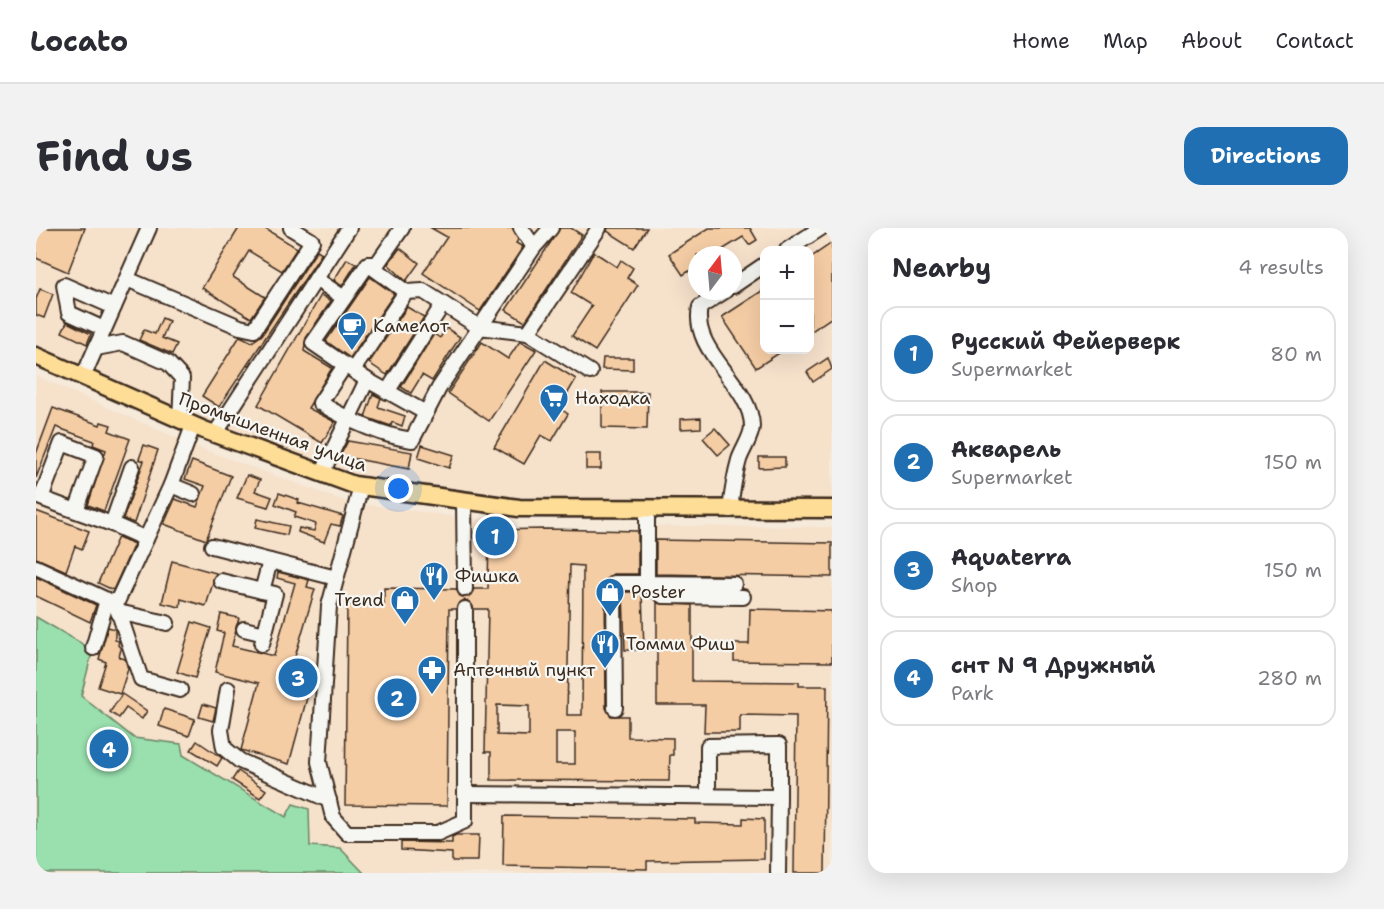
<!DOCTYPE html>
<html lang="en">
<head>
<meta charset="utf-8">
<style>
	:root { --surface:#fff; --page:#f2f2f3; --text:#2b2b33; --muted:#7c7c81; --line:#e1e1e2; --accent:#1f6fb2 }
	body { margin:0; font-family:"Shantell Sans",sans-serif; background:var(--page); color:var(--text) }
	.controls { position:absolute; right:18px; top:18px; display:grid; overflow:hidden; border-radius:12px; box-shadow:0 6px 24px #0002 }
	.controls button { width:54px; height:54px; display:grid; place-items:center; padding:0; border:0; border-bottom:2px solid var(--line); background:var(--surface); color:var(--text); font:30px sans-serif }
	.compass { position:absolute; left:652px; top:18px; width:54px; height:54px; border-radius:50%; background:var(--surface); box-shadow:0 6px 24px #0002; rotate:16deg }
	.you { position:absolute; left:363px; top:261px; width:21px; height:21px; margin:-15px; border:4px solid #fff; border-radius:50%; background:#1a73e8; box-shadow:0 0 0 9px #1a73e833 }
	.badge { display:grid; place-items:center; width:39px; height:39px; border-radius:50%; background:var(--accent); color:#fff; font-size:20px; font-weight:700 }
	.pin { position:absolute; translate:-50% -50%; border:3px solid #fff; box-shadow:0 2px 6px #0006 }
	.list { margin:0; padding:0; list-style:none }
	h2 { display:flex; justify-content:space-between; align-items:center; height:78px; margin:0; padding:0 24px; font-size:26px }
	h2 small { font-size:20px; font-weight:400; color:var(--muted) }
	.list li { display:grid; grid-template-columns:39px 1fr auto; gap:18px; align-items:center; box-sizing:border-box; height:96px; margin:0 12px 12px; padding:0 12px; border:2px solid var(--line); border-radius:18px }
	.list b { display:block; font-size:22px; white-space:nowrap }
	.list p { margin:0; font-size:20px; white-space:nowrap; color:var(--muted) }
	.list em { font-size:20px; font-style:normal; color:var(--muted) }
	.map { position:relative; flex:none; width:796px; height:645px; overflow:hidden; border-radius:18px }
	header { display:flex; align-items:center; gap:36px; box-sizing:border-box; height:84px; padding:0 30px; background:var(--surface); border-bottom:2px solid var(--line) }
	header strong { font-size:28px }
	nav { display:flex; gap:33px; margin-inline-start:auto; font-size:21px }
	.intro { display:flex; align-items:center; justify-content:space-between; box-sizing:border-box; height:144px; padding:0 36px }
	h1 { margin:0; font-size:42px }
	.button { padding:15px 27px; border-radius:18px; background:var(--accent); color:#fff; font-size:21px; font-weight:700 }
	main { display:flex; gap:36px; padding:0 36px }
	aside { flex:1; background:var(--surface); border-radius:18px; box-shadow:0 6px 24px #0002 }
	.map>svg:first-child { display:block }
	.built { fill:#f6e1cb; fill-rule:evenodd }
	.green { fill:#99e0ae; stroke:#6a8566; stroke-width:1.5 }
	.building { fill:#f5cda5; stroke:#3b2a1e; stroke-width:1.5; fill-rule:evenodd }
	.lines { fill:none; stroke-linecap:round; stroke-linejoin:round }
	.minor-casing { stroke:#3b2a1e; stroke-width:18 }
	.major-casing { stroke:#3b2a1e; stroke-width:21 }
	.minor { stroke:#f6f6f2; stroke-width:14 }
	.major { stroke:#fedd96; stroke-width:16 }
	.labels { text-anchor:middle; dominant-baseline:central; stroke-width:4.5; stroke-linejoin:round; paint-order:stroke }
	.poi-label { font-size:18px; fill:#3b2a1e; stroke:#f6f6f2; text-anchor:start }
	.street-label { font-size:18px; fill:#3b2a1e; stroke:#f6f6f2 }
</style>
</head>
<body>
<header>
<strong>Locato</strong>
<nav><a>Home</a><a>Map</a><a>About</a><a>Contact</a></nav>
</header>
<div class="intro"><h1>Find us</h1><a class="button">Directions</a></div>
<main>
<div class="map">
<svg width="796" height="645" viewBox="0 0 796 645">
	<rect width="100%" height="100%" fill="#f6eadb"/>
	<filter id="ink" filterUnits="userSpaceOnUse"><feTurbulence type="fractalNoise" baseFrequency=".0167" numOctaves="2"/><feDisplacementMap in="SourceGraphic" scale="12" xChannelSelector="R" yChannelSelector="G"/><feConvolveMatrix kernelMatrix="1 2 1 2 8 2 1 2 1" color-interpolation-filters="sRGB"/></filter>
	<g filter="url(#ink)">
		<g class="built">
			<path d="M0 0H796V275L487 273 322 250 172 195 0 118ZM728 22H774V122H728ZM661 27H697V63H661Z"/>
			<polygon points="0,148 161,219 311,274 453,293 454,302 603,303 604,298 796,299 796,645 328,645 304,620 274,618 250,589 147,527 144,516 98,510 45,468 45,415 0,389"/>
		</g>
		<polygon class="green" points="0,389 45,415 56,425 45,468 98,510 145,516 147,527 250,589 257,576 273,581 274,618 304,620 328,645 0,645"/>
		<g class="building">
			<polygon points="0,0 49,0 32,44 0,30"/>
			<polygon points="203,0 228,0 261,20 246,43 213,23 197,49 229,69 215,90 166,60"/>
			<polygon points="395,0 476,0 482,12 480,15 487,19 444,83 387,45 411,9"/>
			<polygon points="524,0 535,0 546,7 489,94 470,82"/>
			<polygon points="572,0 611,0 598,20 571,3"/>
			<polygon points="673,0 714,0 721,12 713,17 707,9 678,27 661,27 661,38 647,47 633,26"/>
			<polygon points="796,15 796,89 774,104 774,30"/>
			<polygon points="364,20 383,35 370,53 352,36"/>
			<polygon points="281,22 286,25 183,179 166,168 204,108 216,114 226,107"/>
			<polygon points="558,24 581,39 585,32 597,40 591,50 602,57 559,123 536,108 556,78 535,65"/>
			<polygon points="311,31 320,36 306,58 298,52"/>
			<polygon points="334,49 358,66 314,130 290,113"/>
			<polygon points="4,61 17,66 8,90 0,87 0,71"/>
			<polygon points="729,61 729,122 748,122 720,140 686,89"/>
			<polygon points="285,67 295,73 270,110 268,123 296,140 272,180 299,194 286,215 222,177"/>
			<polygon points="371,79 388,89 351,147 333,135"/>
			<polygon points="126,90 133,93 126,110 141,116 136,126 103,112 108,102 119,106"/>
			<polygon points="31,94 55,106 51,116 26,104"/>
			<polygon points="410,100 424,109 396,153 386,147 375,165 365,159 398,106 404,110"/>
			<polygon points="484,113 500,122 453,193 412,165 446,114 472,131"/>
			<polygon points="567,130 597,130 597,142 566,141"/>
			<polygon points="792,130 796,141 777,154 771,144"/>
			<polygon points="509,132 540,151 523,180 532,186 516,213 505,207 488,236 458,219"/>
			<polygon points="566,164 612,164 611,201 566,200"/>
			<polygon points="337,166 345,170 342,179 369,188 366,198 356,194 355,198 329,189"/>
			<polygon points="17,180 64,197 65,194 75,197 73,203 94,211 68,283 52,277 70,222 57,217 58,213 20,199 0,250 0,226"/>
			<polygon points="665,190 665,200 645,201 645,191"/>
			<polygon points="679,200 694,217 682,227 667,210"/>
			<polygon points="312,213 376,224 373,241 304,228"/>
			<polygon points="108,217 122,222 98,295 87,291 108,233 103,231"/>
			<polygon points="386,217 418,227 413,240 382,230"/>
			<rect x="550" y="226" width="15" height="15"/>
			<polygon points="723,229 749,229 749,239 723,240"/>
			<polygon points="156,233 195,248 170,312 128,296 139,271 161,279 169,258 149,251"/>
			<polygon points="211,247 224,252 219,263 236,269 232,279 201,270"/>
			<polygon points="243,265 263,272 262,275 307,288 304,298 295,296 288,314 262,304 263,300 278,303 280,296 258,289 260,284 239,276"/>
			<polygon points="0,283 53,303 46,321 39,318 30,343 0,330"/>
			<polygon points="221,291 253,298 251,307 219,300"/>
			<path d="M510 301 602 303V346H577L569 354 570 480 575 488H592V509L637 510V527H634L633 553 455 552V524H449L452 381H438L434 374 428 372 422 376 420 381H413L411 578 309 577 311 377H348V360L420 361 424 368 433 369 438 361H452L453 302ZM534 337 547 338 546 487H531ZM461 477 493 478V508L461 507ZM520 504H539V536H520Z"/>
			<polygon points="82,309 98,316 77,362 62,355"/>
			<polygon points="620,312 796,315 796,349 620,346"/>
			<polygon points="136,333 180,345 170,378 145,371 144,379 126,375"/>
			<polygon points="242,344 273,352 271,359 279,361 256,439 275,444 272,455 275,455 253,536 205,522 223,455 179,444 188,405 181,403 185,386 203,390 196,418 238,428 259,355 241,350"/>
			<polygon points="0,349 60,377 54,394 0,368"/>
			<polygon points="587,364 606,364 608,422 589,422"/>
			<polygon points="621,375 656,377 656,453 763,454 763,458 791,458 789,645 758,645 760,488 704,487 704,504 668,504 669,477 621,477"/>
			<polygon points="714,381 796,383 796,434 698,433 698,416 713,416"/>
			<polygon points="156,394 175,400 159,450 141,444"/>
			<polygon points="72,399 79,401 79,412 83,413 82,417 85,421 83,429 89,431 92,441 84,466 62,459 70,434 63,431"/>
			<polygon points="86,466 111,483 106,491 90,480 83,490 74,484"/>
			<polygon points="167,476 180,480 177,493 163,489"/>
			<polygon points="128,481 159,491 153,508 123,498"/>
			<polygon points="161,513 186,530 181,538 155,522"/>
			<polygon points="202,543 230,562 224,570 196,552"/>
			<polygon points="468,588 659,591 659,595 707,596 707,590 728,591 728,631 611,633 611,641 467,638"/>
			<polygon points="420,607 443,607 442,633 416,633 416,625 365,622 365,614 416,615 416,609"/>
		</g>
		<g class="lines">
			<g class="minor-casing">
				<g id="minor">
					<polyline points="485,0 498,19"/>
					<polyline points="751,22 785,0"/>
					<polyline points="332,36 370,64 387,63 443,99 492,105 554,144"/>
					<polyline points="91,51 204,99 218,102 276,13 255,0"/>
					<polyline points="280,51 308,70"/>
					<polyline points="697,58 728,37"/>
					<path d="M689 63 664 79C654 124 715 156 716 198 716 209 706 222 703 232 698 249 696 265 694 282"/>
					<polyline points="68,101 33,85 28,57 78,79"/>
					<polyline points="492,105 563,0"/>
					<polyline points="60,120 87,115 132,135 146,150 144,192"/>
					<path d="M309 137 284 175C312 192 343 207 376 212L403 160 498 19 515 0"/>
					<polyline points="317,142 370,64"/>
					<polyline points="47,149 113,0"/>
					<polyline points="331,152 390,185"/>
					<polyline points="351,164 407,76"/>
					<polyline points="157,198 135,257 157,266"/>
					<polyline points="179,206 313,0"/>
					<polyline points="96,239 76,296 110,311"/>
					<polyline points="286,245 331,152 277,115 332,36 341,36 366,0"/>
					<polyline points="135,257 80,376 105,451 144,462"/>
					<polyline points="325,258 293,378 283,534 297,589 311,605 402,605 429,593 429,381"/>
					<polyline points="428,272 429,361"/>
					<polyline points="611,282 611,355 698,356"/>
					<polyline points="40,283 5,270 26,215 60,228 40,283 76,296"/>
					<polyline points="176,318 300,350"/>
					<polyline points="0,339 71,372"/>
					<polyline points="185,353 226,363 234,333"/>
					<polyline points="226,363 239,366 226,416"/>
					<polyline points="82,384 131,395"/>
					<polyline points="208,401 229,406"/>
					<polyline points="57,420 71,372 78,375"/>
					<polyline points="192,461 185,502 188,520 204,533 293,572"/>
					<polyline points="579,480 578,355 611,355 627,368 707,369"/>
					<polyline points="429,566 743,569 742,645"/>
					<polyline points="672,568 672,518 743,517 743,569"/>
				</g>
			</g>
			<g class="major-casing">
				<polyline id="major" points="0,128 168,202 318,257 483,280 796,281"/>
			</g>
			<use href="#minor" class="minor"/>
			<use href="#major" class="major"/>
		</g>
	</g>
	<defs>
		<g id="cafe-pin" transform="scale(1.5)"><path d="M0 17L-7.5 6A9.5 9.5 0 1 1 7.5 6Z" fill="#1f6fb2" stroke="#f6f6f2"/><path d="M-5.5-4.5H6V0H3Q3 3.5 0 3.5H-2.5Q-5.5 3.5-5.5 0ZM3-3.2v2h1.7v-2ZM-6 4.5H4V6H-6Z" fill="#fff"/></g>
		<g id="supermarket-pin" transform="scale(1.5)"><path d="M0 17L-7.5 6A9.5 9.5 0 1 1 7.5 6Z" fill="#1f6fb2" stroke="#f6f6f2"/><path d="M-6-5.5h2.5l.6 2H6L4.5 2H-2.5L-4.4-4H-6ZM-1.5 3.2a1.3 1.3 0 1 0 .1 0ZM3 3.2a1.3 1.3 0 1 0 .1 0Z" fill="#fff"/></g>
		<g id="restaurant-pin" transform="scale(1.5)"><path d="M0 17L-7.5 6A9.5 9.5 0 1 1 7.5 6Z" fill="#1f6fb2" stroke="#f6f6f2"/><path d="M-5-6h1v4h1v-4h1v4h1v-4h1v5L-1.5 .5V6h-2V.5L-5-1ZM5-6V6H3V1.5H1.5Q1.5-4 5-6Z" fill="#fff"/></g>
		<g id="shop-pin" transform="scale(1.5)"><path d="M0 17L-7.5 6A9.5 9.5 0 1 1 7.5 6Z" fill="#1f6fb2" stroke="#f6f6f2"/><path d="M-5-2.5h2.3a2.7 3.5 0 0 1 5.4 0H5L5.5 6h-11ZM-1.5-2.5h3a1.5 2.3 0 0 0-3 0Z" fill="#fff"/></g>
		<g id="pharmacy-pin" transform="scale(1.5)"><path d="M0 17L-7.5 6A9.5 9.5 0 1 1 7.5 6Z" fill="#1f6fb2" stroke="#f6f6f2"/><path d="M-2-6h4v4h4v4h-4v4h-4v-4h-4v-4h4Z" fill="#fff"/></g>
	</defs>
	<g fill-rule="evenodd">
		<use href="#cafe-pin" x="316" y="98"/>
		<use href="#supermarket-pin" x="518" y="170"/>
		<use href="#restaurant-pin" x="398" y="348"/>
		<use href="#shop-pin" x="574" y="364"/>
		<use href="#shop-pin" x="369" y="372"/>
		<use href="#restaurant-pin" x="569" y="416"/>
		<use href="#pharmacy-pin" x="396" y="442"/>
	</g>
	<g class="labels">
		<g class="poi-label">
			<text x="337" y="98">Камелот</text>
			<text x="539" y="170">Находка</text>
			<text x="419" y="348">Фишка</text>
			<text x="595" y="364">Poster</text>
			<text x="348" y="372" text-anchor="end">Trend</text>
			<text x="590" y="416">Томми Фиш</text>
			<text x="417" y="442">Аптечный пункт</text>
		</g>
		<g class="street-label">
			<text transform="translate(237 204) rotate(20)">Промышленная улица</text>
		</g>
	</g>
</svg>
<div class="controls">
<button>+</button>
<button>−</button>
</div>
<svg class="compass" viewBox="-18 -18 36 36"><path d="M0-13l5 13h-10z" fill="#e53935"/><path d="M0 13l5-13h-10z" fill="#7c7c81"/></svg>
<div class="you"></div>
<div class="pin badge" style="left:459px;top:308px">1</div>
<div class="pin badge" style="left:361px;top:470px">2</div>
<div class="pin badge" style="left:262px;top:450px">3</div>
<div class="pin badge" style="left:73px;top:521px">4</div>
</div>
<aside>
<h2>Nearby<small>4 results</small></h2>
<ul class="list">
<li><span class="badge">1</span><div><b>Русский Фейерверк</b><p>Supermarket</p></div><em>80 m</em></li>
<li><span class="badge">2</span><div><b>Акварель</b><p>Supermarket</p></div><em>150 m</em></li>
<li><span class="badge">3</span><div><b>Aquaterra</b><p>Shop</p></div><em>150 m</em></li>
<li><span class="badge">4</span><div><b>снт N 9 Дружный</b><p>Park</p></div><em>280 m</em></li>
</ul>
</aside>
</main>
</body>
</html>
